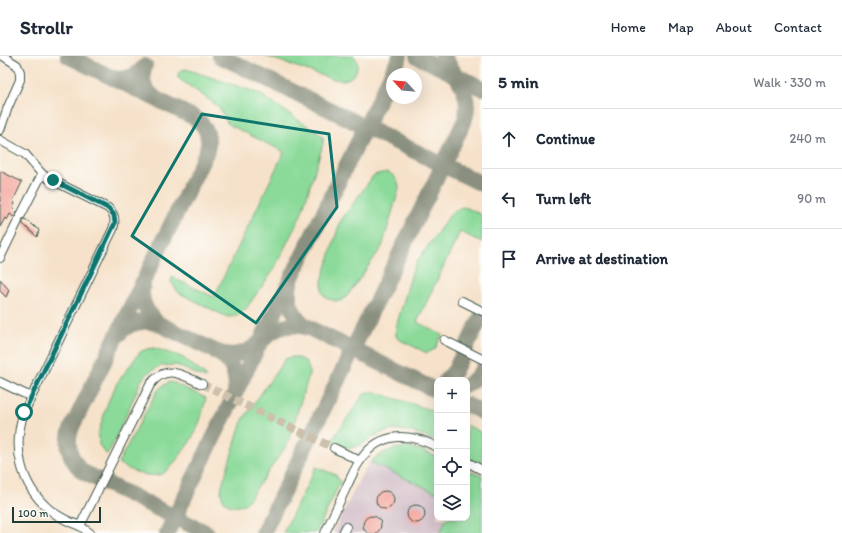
<!DOCTYPE html>
<html lang="en">
<head>
<meta charset="utf-8">
<style>
	:root { --surface:#fff; --page:#f6f6f7; --text:#1f2937; --muted:#747a83; --line:#e0e1e3 }
	body { margin:0; font-family:Itim,sans-serif; background:var(--page); color:var(--text) }
	.controls { position:absolute; right:12px; bottom:12px; display:grid; overflow:hidden; border-radius:8px; box-shadow:0 4px 16px #0002 }
	.controls button { width:36px; height:36px; display:grid; place-items:center; padding:0; border:0; border-bottom:1px solid var(--line); background:var(--surface); color:var(--text); font:20px sans-serif }
	.compass { position:absolute; left:386px; top:12px; width:36px; height:36px; border-radius:50%; background:var(--surface); box-shadow:0 4px 16px #0002; rotate:296deg }
	.scale { position:absolute; left:12px; bottom:10px; width:89px; box-sizing:border-box; padding-left:4px; border:2px solid #1f3d34; border-top:0; font-size:11px; line-height:14px; white-space:nowrap; color:#1f3d34; -webkit-text-stroke:3px #fdfcf7; paint-order:stroke }
	.stop { position:absolute; width:12px; height:12px; margin:-9px; border:3px solid #0f766e; border-radius:50%; background:#fff }
	.stop.end { background:#0f766e; border-color:#fff; box-shadow:0 1px 4px #0008 }
	.list { margin:0; padding:0; list-style:none }
	h2 { display:flex; justify-content:space-between; align-items:center; height:52px; margin:0; padding:0 16px; font-size:17px }
	h2 small { font-size:13px; font-weight:400; color:var(--muted) }
	.list li { display:grid; grid-template-columns:26px 1fr auto; gap:12px; align-items:center; box-sizing:border-box; height:60px; padding:0 16px; border-top:1px solid var(--line) }
	.list b { display:block; font-size:15px; white-space:nowrap }
	.list em { font-size:13px; font-style:normal; color:var(--muted) }
	.icon { flex:none; width:22px; height:22px; fill:none; stroke:currentColor; stroke-width:2; stroke-linecap:round; stroke-linejoin:round }
	.map { position:relative; flex:none; width:482px; height:477px; overflow:hidden }
	header { display:flex; align-items:center; gap:24px; box-sizing:border-box; height:56px; padding:0 20px; background:var(--surface); border-bottom:1px solid var(--line) }
	header strong { font-size:19px }
	nav { display:flex; gap:22px; margin-inline-start:auto; font-size:14px }
	main { display:flex }
	aside { flex:1; background:var(--surface) }
	.map>svg:first-child { display:block }
	.industrial { fill:#d2bdc8 }
	.green { fill:#8bda9a; stroke:#558c67 }
	.lines { fill:none; stroke-linecap:round; stroke-linejoin:round }
	.taxiway { stroke:#8a907f; stroke-width:16 }
	.building { fill:#f3a299 }
	.minor-tunnel { stroke:#cbc1ac; stroke-width:8; stroke-dasharray:8 4; stroke-linecap:butt }
	.minor-casing { stroke:#3f564a; stroke-width:10 }
	.minor { stroke:#fff; stroke-width:8 }
	.route { stroke:#0f766e; stroke-width:5 }
	.marked { fill:none; stroke:#0f766e; stroke-width:3; stroke-linejoin:round }
</style>
</head>
<body>
<header>
<strong>Strollr</strong>
<nav><a>Home</a><a>Map</a><a>About</a><a>Contact</a></nav>
</header>
<main>
<div class="map">
<svg width="482" height="477" viewBox="0 0 482 477">
	<rect width="100%" height="100%" fill="#fdfcf7"/>
	<filter id="ink" filterUnits="userSpaceOnUse"><feTurbulence type="fractalNoise" baseFrequency=".025" numOctaves="2"/><feDisplacementMap in="SourceGraphic" scale="8" xChannelSelector="R" yChannelSelector="G"/><feConvolveMatrix kernelMatrix="1 2 1 2 8 2 1 2 1" color-interpolation-filters="sRGB"/></filter>
	<filter id="wash" filterUnits="userSpaceOnUse"><feTurbulence type="fractalNoise" baseFrequency=".012" numOctaves="4" result="noise"/><feDisplacementMap in="SourceGraphic" scale="16" xChannelSelector="R" yChannelSelector="G"/><feGaussianBlur stdDeviation="0.9" result="paint"/><feColorMatrix in="noise" values="0 0 0 0 0 0 0 0 0 0 0 0 0 0 0 0 0 1.4 0 .05"/><feComposite in="paint" operator="in"/></filter>
	<g filter="url(#wash)">
		<rect width="100%" height="100%" fill="#f6e2ca"/>
		<polygon class="industrial" points="370,406 437,437 437,462 447,462 440,477 333,477 362,418"/>
		<g class="green">
			<path d="M265 0H354C362 9 355 23 343 24 339 24 335 23 332 23Z"/>
			<path d="M186 13 258 37 321 79 323 81V88L301 159 273 215 245 254 237 260 228 261 223 259 179 237 171 226 172 221 214 241 284 96 228 68 219 52 211 45 178 22C177 16 180 14 186 13Z"/>
			<path d="M388 116C395 120 399 125 399 133L382 191 348 239 341 245H336L326 242 322 236V225L340 166 373 120 377 118Z"/>
			<polygon points="462,151 467,152 482,159 482,186 460,176 417,266 442,279 435,293 427,297 398,283 396,280 396,271 413,213 418,204 452,156"/>
			<polygon points="154,292 182,301 205,319 206,321 205,322 176,309 161,310 149,316 141,325 115,384 107,399 99,389 98,378 108,346 117,327 140,296 147,293"/>
			<path d="M292 301C303 301 310 307 309 319L287 389 246 447C232 455 221 448 221 433L241 368 244 362 285 303Z"/>
			<path d="M169 326 174 327 206 342C203 353 201 365 196 375 192 384 171 414 162 418 148 423 129 414 118 407L157 335 161 331Z"/>
			<path d="M367 336H375L437 356V386C422 379 404 371 387 375 366 380 353 405 332 384L363 339Z"/>
			<polygon points="467,369 482,377 482,411 467,402"/>
			<path d="M409 391 421 394 437 401V437L370 406C382 396 394 391 409 391Z"/>
			<polygon points="316,411 336,419 338,423 341,425 316,477 283,477"/>
			<polygon points="467,414 482,420 482,477 440,477 447,462 467,462"/>
		</g>
		<g class="lines">
			<g class="taxiway">
				<path d="M68 0 195 62C207 70 211 83 206 97L72 371C65 388 69 403 83 416L207 477"/>
				<polyline points="220,0 482,128"/>
				<polyline points="417,0 482,32"/>
				<path d="M113 22C126 25 137 20 145 10 140 22 144 33 154 41"/>
				<polyline points="159,268 217,296"/>
				<polyline points="309,272 437,335"/>
				<path d="M118 279C129 266 143 263 159 268 146 257 139 244 143 228"/>
				<path d="M263 284C275 270 292 267 309 272 294 262 286 246 290 227"/>
				<polyline points="446,324 454,316 482,259"/>
				<polyline points="467,329 476,322 482,314"/>
				<path d="M235 336C238 319 232 306 217 296 233 302 248 298 260 286"/>
				<polyline points="467,349 482,356"/>
				<polyline points="167,477 400,0"/>
				<path d="M263 477 464 66C474 40 457 21 443 0"/>
			</g>
		</g>
		<g id="blocks">
			<g class="building">
				<polygon points="0,115 22,126 13,145 15,147 13,152 17,156 16,160 14,161 10,158 7,164 5,162 0,171"/>
				<polygon points="25,163 39,174 37,181 23,168 23,164"/>
				<polygon points="0,223 9,234 6,241 0,235"/>
				<circle cx="385" cy="444" r="9"/>
				<circle cx="416" cy="458" r="9"/>
				<circle cx="372" cy="469" r="9"/>
			</g>
		</g>
	</g>
	<g filter="url(#ink)">
		<use href="#blocks" fill-opacity="0" stroke="#3f564a" stroke-width="1"/>
		<g class="lines">
			<polyline class="minor-tunnel" points="202,328 334,392"/>
			<g class="minor-casing">
				<g id="minor">
					<polyline points="0,74 8,51 20,24 20,16 17,9 3,0"/>
					<path d="M0 84 25 98 42 118 48 122 108 152C115 158 116 164 113 173L24 356C12 391 20 429 50 454 59 461 69 466 80 470"/>
					<polyline points="21,159 42,118"/>
					<polyline points="0,202 18,165"/>
					<polyline points="462,245 482,255"/>
					<polyline points="444,284 482,303"/>
					<polyline points="0,326 31,341"/>
					<polyline points="334,392 360,405"/>
					<polyline points="467,406 482,414"/>
					<path d="M90 477 80 470 150 329C166 307 182 319 202 328"/>
					<path d="M325 477C332 462 339 447 346 432 351 422 355 411 362 402 381 375 411 377 437 391"/>
					<polyline points="343,477 346,471"/>
				</g>
			</g>
			<use href="#minor" class="minor"/>
		</g>
	</g>
	<g class="lines" filter="url(#ink)">
		<polyline class="route" points="24,356 115,167 114,159 108,152 53,124"/>
	</g>
	<path class="marked" d="M202 58 329 78 337 151 256 267 132 180Z"/>
</svg>
<div class="controls">
<button>+</button>
<button>−</button>
<button><svg class="icon" aria-label="locate" viewBox="0 0 24 24"><circle cx="12" cy="12" r="6"/><path d="M12 2v4M12 18v4M2 12h4M18 12h4"/></svg></button>
<button><svg class="icon" aria-label="layers" viewBox="0 0 24 24"><path d="M12 4l9 5-9 5-9-5zM3 14l9 5 9-5"/></svg></button>
</div>
<svg class="compass" viewBox="-18 -18 36 36"><path d="M0-13l5 13h-10z" fill="#e53935"/><path d="M0 13l5-13h-10z" fill="#747a83"/></svg>
<div class="scale">100 m</div>
<div class="stop" style="left:24px;top:356px"></div>
<div class="stop end" style="left:53px;top:124px"></div>
</div>
<aside>
<h2>5 min<small>Walk · 330 m</small></h2>
<ul class="list">
<li><svg class="icon" aria-label="ahead" viewBox="0 0 24 24"><path d="M12 20V5M6 11l6-6 6 6"/></svg><div><b>Continue</b></div><em>240 m</em></li>
<li><svg class="icon" aria-label="left" viewBox="0 0 24 24"><path d="M17 20v-9H6M10 6l-5 5 5 5"/></svg><div><b>Turn left</b></div><em>90 m</em></li>
<li><svg class="icon" aria-label="arrive" viewBox="0 0 24 24"><path d="M6 21V4h12l-3 4 3 4H6"/></svg><div><b>Arrive at destination</b></div></li>
</ul>
</aside>
</main>
</body>
</html>
